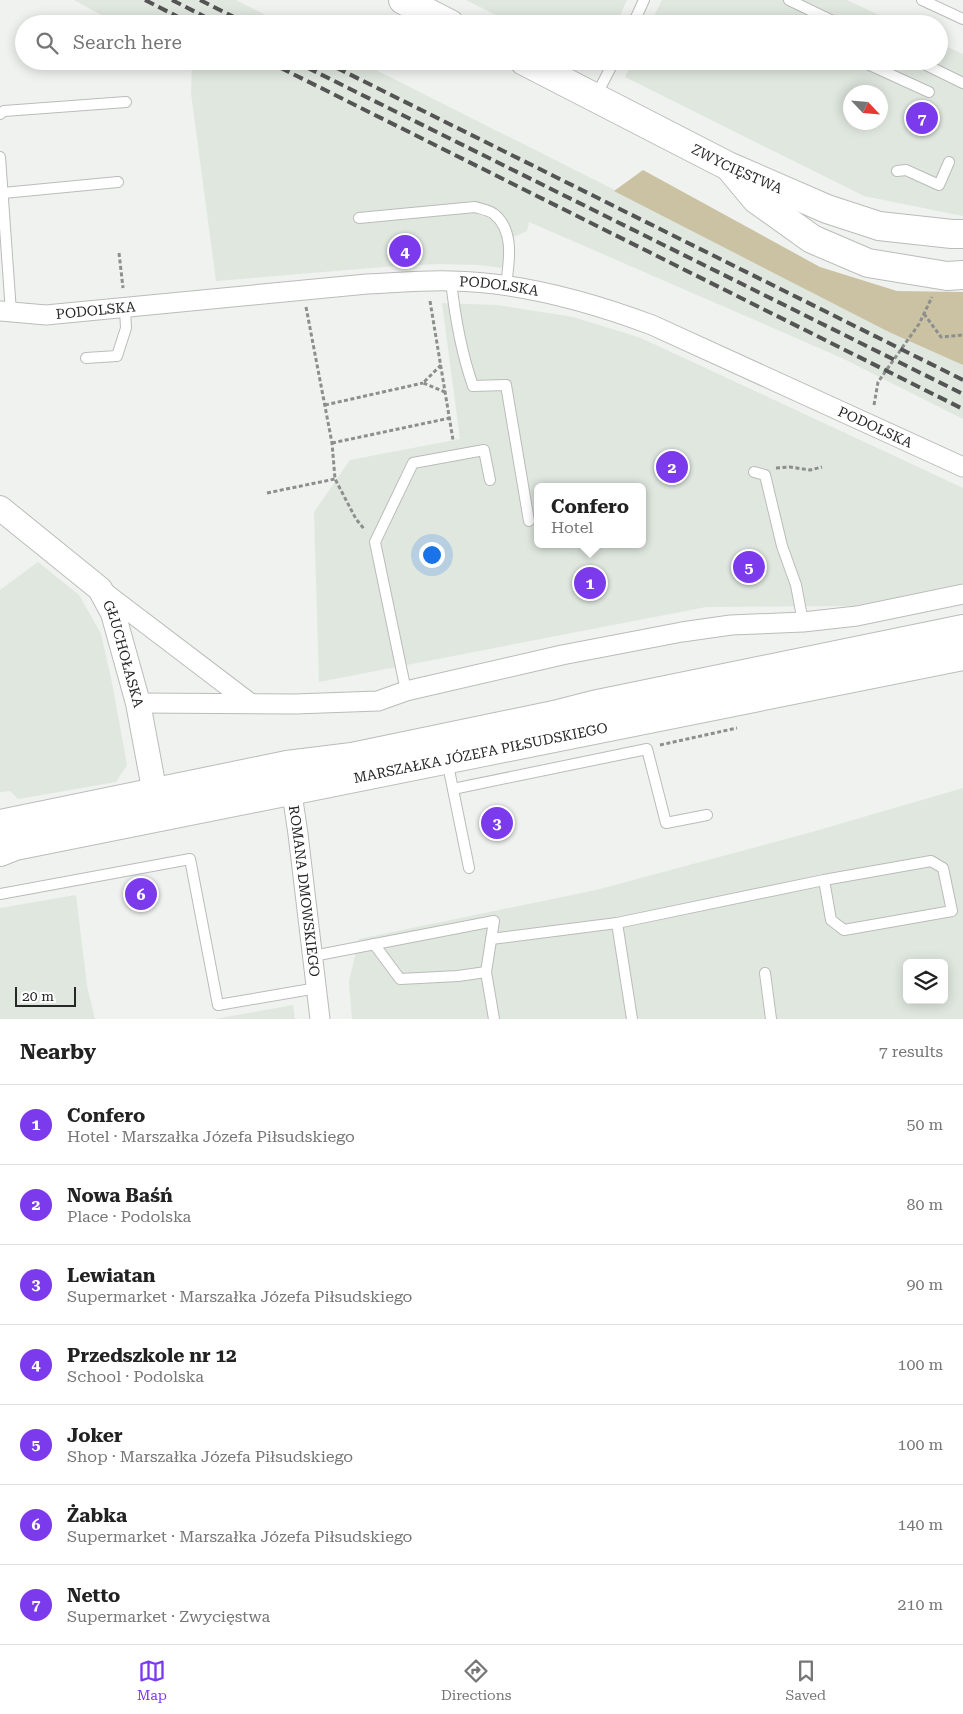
<!DOCTYPE html>
<html lang="en">
<head>
<meta charset="utf-8">
<style>
	:root { --surface:#fff; --page:#f6f6f6; --text:#222; --muted:#767676; --line:#e0e0e0; --accent:#7c3aed }
	body { margin:0; font-family:"Roboto Serif",serif; background:var(--page); color:var(--text) }
	.controls { position:absolute; right:15px; bottom:15px; display:grid; overflow:hidden; border-radius:8px; box-shadow:0 2px 12px #0003 }
	.controls button { width:45px; height:45px; display:grid; place-items:center; padding:0; border:0; border-bottom:1px solid var(--line); background:var(--surface); color:var(--text); font:25px sans-serif }
	.compass { position:absolute; left:843px; top:85px; width:45px; height:45px; border-radius:50%; background:var(--surface); box-shadow:0 2px 12px #0003; rotate:116deg }
	.scale { position:absolute; left:15px; bottom:12px; width:61px; box-sizing:border-box; padding-left:5px; border:2px solid #262726; border-top:0; font-size:14px; line-height:18px; white-space:nowrap; color:#262726; -webkit-text-stroke:4px #fff; paint-order:stroke }
	.you { position:absolute; left:431px; top:554px; width:18px; height:18px; margin:-12px; border:4px solid #fff; border-radius:50%; background:#1a73e8; box-shadow:0 0 0 8px #1a73e833 }
	.badge { display:grid; place-items:center; width:32px; height:32px; border-radius:50%; background:var(--accent); color:#fff; font-size:16px; font-weight:700 }
	.pin { position:absolute; translate:-50% -50%; border:2px solid #fff; box-shadow:0 1px 5px #0006 }
	.popup { position:absolute; left:534px; top:483px; width:112px; height:65px; box-sizing:border-box; display:grid; place-content:center; border-radius:8px; background:var(--surface); filter:drop-shadow(0 1px 4px #0005); font-size:16px; white-space:nowrap; color:var(--muted) }
	.popup b { font-size:19px; color:var(--text) }
	.popup::after { content:''; position:absolute; left:50%; top:100%; margin-left:-10px; border:10px solid transparent; border-top-color:var(--surface) }
	.list { margin:0; padding:0; list-style:none }
	h2 { display:flex; justify-content:space-between; align-items:center; height:65px; margin:0; padding:0 20px; font-size:21px }
	h2 small { font-size:16px; font-weight:400; color:var(--muted) }
	.list li { display:grid; grid-template-columns:32px 1fr auto; gap:15px; align-items:center; box-sizing:border-box; height:80px; padding:0 20px; border-top:1px solid var(--line) }
	.list b { display:block; font-size:19px; white-space:nowrap }
	.list p { margin:0; font-size:16px; white-space:nowrap; color:var(--muted) }
	.list em { font-size:16px; font-style:normal; color:var(--muted) }
	.icon { flex:none; width:28px; height:28px; fill:none; stroke:currentColor; stroke-width:2; stroke-linecap:round; stroke-linejoin:round }
	.map { position:relative; flex:none; width:963px; height:1019px; overflow:hidden }
	.search { position:absolute; background:var(--surface); box-shadow:0 2px 12px #0003; left:15px; right:15px; top:15px; height:55px; display:flex; align-items:center; gap:12px; box-sizing:border-box; padding:0 18px; border-radius:28px; color:var(--muted); font-size:19px }
	.sheet { height:625px; background:var(--surface) }
	nav { display:flex; justify-content:space-around; align-items:center; box-sizing:border-box; height:70px; border-top:1px solid var(--line); background:var(--surface); font-size:14px; color:var(--muted) }
	nav a { display:grid; justify-items:center; gap:2px }
	nav .on { color:var(--accent) }
	.map>svg:first-child { display:block }
	.built { fill:#dfe7df; fill-rule:evenodd }
	.forest { fill:#cbc2a3 }
	.lines { fill:none; stroke-linecap:round; stroke-linejoin:round }
	.service-casing { stroke:#babcba; stroke-width:12 }
	.minor-casing { stroke:#babcba; stroke-width:21 }
	.tertiary-casing { stroke:#babcba; stroke-width:26 }
	.secondary-casing { stroke:#babcba; stroke-width:30 }
	.path { stroke:#8d8f8d; stroke-width:3; stroke-dasharray:4 2.5; stroke-linecap:butt }
	.service { stroke:#fff; stroke-width:10 }
	.minor { stroke:#fff; stroke-width:19 }
	.tertiary { stroke:#fff; stroke-width:24 }
	.secondary { stroke:#fff; stroke-width:28 }
	.rail { stroke:#535453; stroke-width:4; stroke-dasharray:10 5; stroke-linecap:butt }
	.labels { text-anchor:middle; dominant-baseline:central; stroke-width:5; stroke-linejoin:round; paint-order:stroke }
	.street-label { font-size:14px; fill:#262726; stroke:#fff }
</style>
</head>
<body>
<div class="map">
<svg width="963" height="1019" viewBox="0 0 963 1019">
	<rect width="100%" height="100%" fill="#eff2ef"/>
	<g class="built">
		<polygon points="74,0 236,0 283,24 118,24"/>
		<polygon points="466,0 627,0 616,24 514,24"/>
		<polygon points="662,0 847,0 898,24 650,24"/>
		<path d="M939 43 963 54V216L864 196 625 77 633 61H939ZM850 92H880V122H850Z"/>
		<polygon points="186,61 358,61 963,365 963,419 842,358 529,222 527,231 504,241 505,252 503,268 478,265 439,264 395,266 216,281 191,93 192,64"/>
		<path d="M442 303 497 305 573 317 641 338 963 488V583L854 606 706 607 319 682 314 512 350 460 460 439ZM538 487H642V544H538Z"/>
		<polygon points="38,562 79,595 101,634 112,683 127,765 116,782 18,799 10,791 0,792 0,590"/>
		<path d="M963 788V1019H352L349 981 359 939 596 890 812 832ZM907 963H944V1000H907Z"/>
		<polygon points="76,895 87,986 95,1019 0,1019 0,908"/>
		<polygon points="293,1005 295,1019 215,1019"/>
	</g>
	<polygon class="forest" points="643,170 820,267 897,291 963,292 963,365 889,332 614,191"/>
	<g class="lines">
		<g class="service-casing">
			<g id="service">
				<polyline points="789,0 839,24"/>
				<polyline points="922,0 963,19"/>
				<polyline points="633,24 644,0"/>
				<polyline points="861,61 929,92"/>
				<polyline points="918,61 963,83"/>
				<polyline points="596,96 614,61"/>
				<polyline points="0,114 4,111 126,102"/>
				<polyline points="0,157 11,312"/>
				<polyline points="897,171 906,170 939,185 949,162"/>
				<polyline points="3,193 118,182"/>
				<path d="M359 218 475 207C481 209 489 210 494 214 515 231 509 262 506 285"/>
				<path d="M451 281C455 317 461 352 473 386L506 385 529 521"/>
				<polyline points="86,358 117,356 126,328 125,309"/>
				<polyline points="754,472 765,475 782,546 796,585 803,622"/>
				<polyline points="406,691 375,542 413,463 484,450 490,480"/>
				<polyline points="447,760 469,868"/>
				<polyline points="453,789 647,749 666,823 707,815"/>
				<polyline points="0,894 190,859 218,1005 317,988"/>
				<polyline points="617,923 824,880 931,861 943,868 952,911 844,930 831,920 824,880"/>
				<polyline points="491,939 617,923 632,1019"/>
				<polyline points="374,944 400,979 458,976 486,972"/>
				<polyline points="313,956 494,921 486,972 494,1019"/>
				<polyline points="765,973 771,1019"/>
			</g>
		</g>
		<g class="minor-casing">
			<g id="minor">
				<path id="s1" d="M0 311 46 315 367 284C395 283 423 280 451 281 520 282 588 301 652 325L963 467"/>
				<polyline points="104,592 250,703"/>
				<polyline points="138,703 295,704 378,701 406,691 562,655 682,632 731,625 803,622 857,616 963,594"/>
				<path id="s2" d="M290 780 298 834 320 1019"/>
			</g>
		</g>
		<g class="tertiary-casing">
			<g id="tertiary">
				<path id="s3" d="M0 508 100 589 113 613 138 703 158 810"/>
			</g>
		</g>
		<g class="secondary-casing">
			<g id="secondary">
				<polyline points="403,0 450,24"/>
				<path id="s4" d="M524 61 728 166 827 209 879 226 952 234H963"/>
				<polyline points="731,169 756,199 812,239 868,263 947,276 963,275"/>
				<polyline points="0,824 287,765 352,757 554,715 593,705 963,629"/>
				<path id="s5" d="M0 852 15 846 963 656"/>
			</g>
		</g>
		<g class="path">
			<polyline points="119,253 123,288"/>
			<polyline points="430,301 453,440"/>
			<polyline points="306,307 332,443 335,479 356,519 365,530"/>
			<polyline points="924,314 941,337 963,335"/>
			<polyline points="441,365 423,383 445,392"/>
			<polyline points="325,405 423,383"/>
			<polyline points="874,405 878,382 919,324 932,297"/>
			<polyline points="332,443 450,418"/>
			<polyline points="776,468 790,467 810,470 822,467"/>
			<polyline points="267,493 335,479"/>
			<polyline points="660,745 737,728"/>
		</g>
		<use href="#service" class="service"/>
		<use href="#minor" class="minor"/>
		<use href="#tertiary" class="tertiary"/>
		<use href="#secondary" class="secondary"/>
		<g class="rail">
			<polyline points="145,0 192,24"/>
			<polyline points="172,0 219,24"/>
			<polyline points="200,0 248,24"/>
			<polyline points="267,61 963,409"/>
			<polyline points="294,61 963,394"/>
			<polyline points="323,61 963,380"/>
		</g>
	</g>
	<g class="labels">
		<g class="street-label">
			<text stroke="none"><textPath href="#s4" startOffset="239">ZWYCIĘSTWA</textPath></text>
			<text stroke="none"><textPath href="#s1" startOffset="501">PODOLSKA</textPath></text>
			<text stroke="none"><textPath href="#s1" startOffset="96">PODOLSKA</textPath></text>
			<text stroke="none"><textPath href="#s1" startOffset="905">PODOLSKA</textPath></text>
			<text stroke="none"><textPath href="#s3" startOffset="198">GŁUCHOŁASKA</textPath></text>
			<text stroke="none"><textPath href="#s5" startOffset="491">MARSZAŁKA JÓZEFA PIŁSUDSKIEGO</textPath></text>
			<text stroke="none"><textPath href="#s2" startOffset="112">ROMANA DMOWSKIEGO</textPath></text>
		</g>
	</g>
</svg>
<div class="controls">
<button><svg class="icon" aria-label="layers" viewBox="0 0 24 24"><path d="M12 4l9 5-9 5-9-5zM3 14l9 5 9-5"/></svg></button>
</div>
<svg class="compass" viewBox="-18 -18 36 36"><path d="M0-13l5 13h-10z" fill="#e53935"/><path d="M0 13l5-13h-10z" fill="#767676"/></svg>
<div class="scale">20 m</div>
<div class="you"></div>
<div class="pin badge" style="left:590px;top:583px">1</div>
<div class="popup"><b>Confero</b>Hotel</div>
<div class="pin badge" style="left:672px;top:467px">2</div>
<div class="pin badge" style="left:497px;top:823px">3</div>
<div class="pin badge" style="left:405px;top:251px">4</div>
<div class="pin badge" style="left:749px;top:567px">5</div>
<div class="pin badge" style="left:141px;top:894px">6</div>
<div class="pin badge" style="left:922px;top:118px">7</div>
<div class="search"><svg class="icon" aria-label="search" viewBox="0 0 24 24"><circle cx="10" cy="10" r="6"/><path d="M15 15l6 6"/></svg>Search here</div>
</div>
<section class="sheet">
<h2>Nearby<small>7 results</small></h2>
<ul class="list">
<li><span class="badge">1</span><div><b>Confero</b><p>Hotel · Marszałka Józefa Piłsudskiego</p></div><em>50 m</em></li>
<li><span class="badge">2</span><div><b>Nowa Baśń</b><p>Place · Podolska</p></div><em>80 m</em></li>
<li><span class="badge">3</span><div><b>Lewiatan</b><p>Supermarket · Marszałka Józefa Piłsudskiego</p></div><em>90 m</em></li>
<li><span class="badge">4</span><div><b>Przedszkole nr 12</b><p>School · Podolska</p></div><em>100 m</em></li>
<li><span class="badge">5</span><div><b>Joker</b><p>Shop · Marszałka Józefa Piłsudskiego</p></div><em>100 m</em></li>
<li><span class="badge">6</span><div><b>Żabka</b><p>Supermarket · Marszałka Józefa Piłsudskiego</p></div><em>140 m</em></li>
<li><span class="badge">7</span><div><b>Netto</b><p>Supermarket · Zwycięstwa</p></div><em>210 m</em></li>
</ul>
</section>
<nav>
<a class="on"><svg class="icon" aria-label="map" viewBox="0 0 24 24"><path d="M3 6l6-2 6 2 6-2v14l-6 2-6-2-6 2zM9 4v14M15 6v14"/></svg>Map</a>
<a><svg class="icon" aria-label="directions" viewBox="0 0 24 24"><path d="M12 3l9 9-9 9-9-9zM9 14v-3h6M13 9l2 2-2 2"/></svg>Directions</a>
<a><svg class="icon" aria-label="saved" viewBox="0 0 24 24"><path d="M7 4h10v16l-5-4-5 4z"/></svg>Saved</a>
</nav>
</body>
</html>
